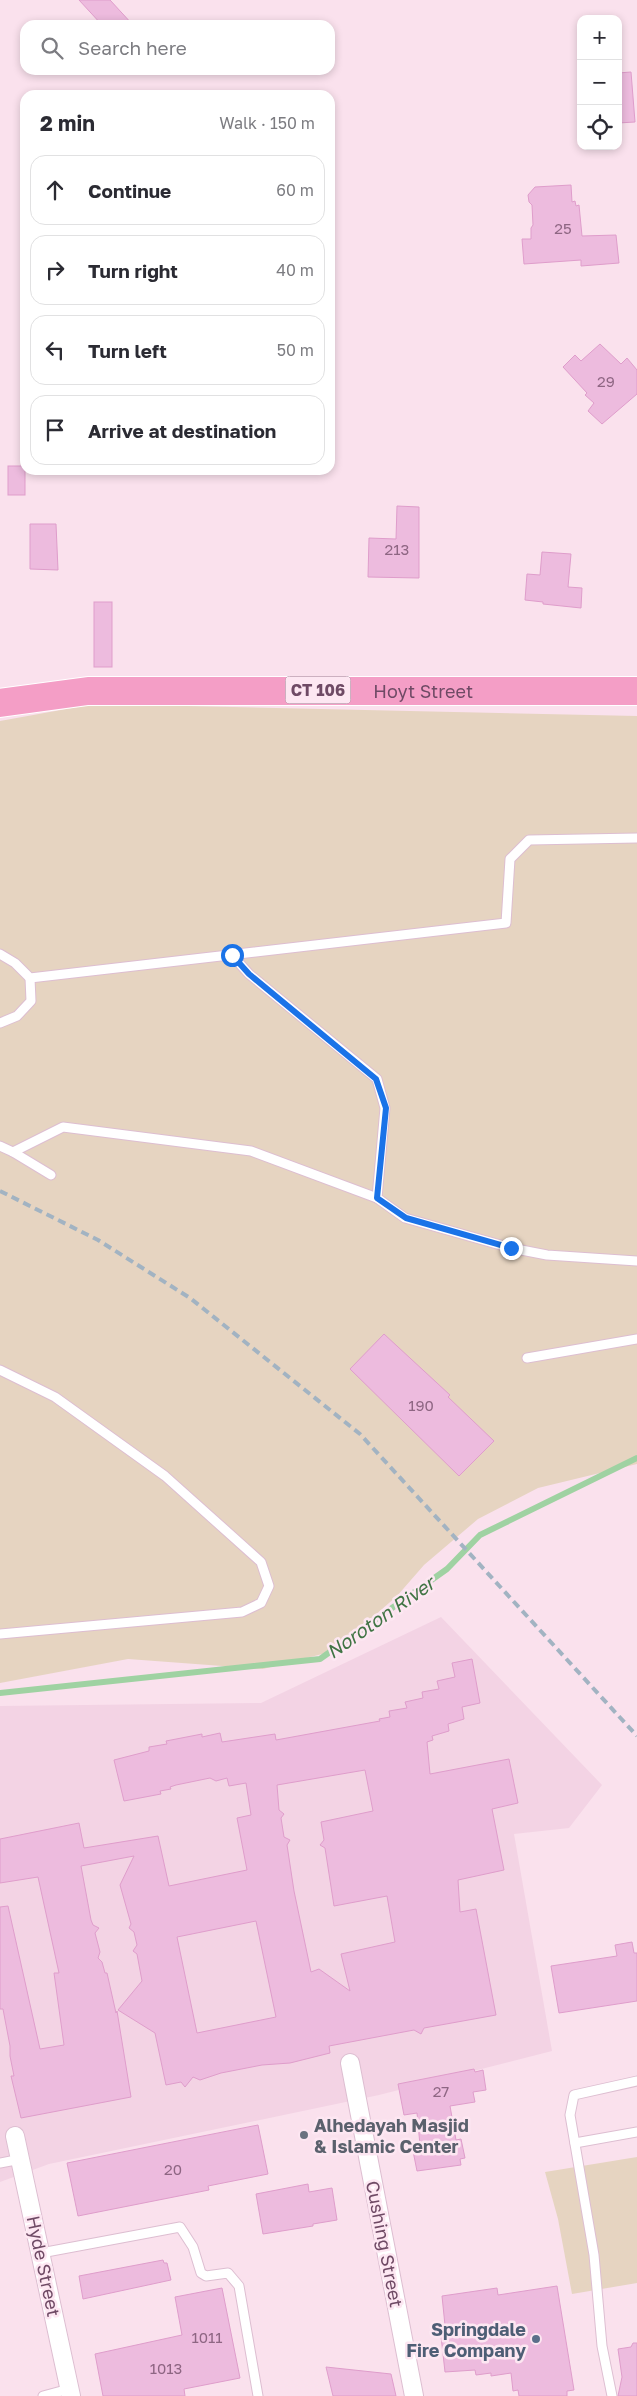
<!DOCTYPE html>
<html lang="en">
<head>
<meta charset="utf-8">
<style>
	:root { --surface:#fff; --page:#f2f2f3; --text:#2b2b33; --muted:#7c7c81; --line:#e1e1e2 }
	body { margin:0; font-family:"Golos Text",sans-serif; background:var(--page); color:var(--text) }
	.controls { position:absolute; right:15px; top:15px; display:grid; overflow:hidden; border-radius:10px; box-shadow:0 2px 8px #0003 }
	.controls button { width:45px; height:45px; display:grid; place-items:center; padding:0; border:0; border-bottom:1px solid var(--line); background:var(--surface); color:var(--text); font:25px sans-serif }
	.stop { position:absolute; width:15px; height:15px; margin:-11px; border:4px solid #1a73e8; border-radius:50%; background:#fff }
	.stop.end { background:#1a73e8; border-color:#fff; box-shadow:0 1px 5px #0008 }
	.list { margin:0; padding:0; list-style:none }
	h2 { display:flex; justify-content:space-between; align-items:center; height:65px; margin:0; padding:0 20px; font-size:21px }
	h2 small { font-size:16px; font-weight:400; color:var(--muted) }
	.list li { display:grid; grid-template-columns:32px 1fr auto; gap:15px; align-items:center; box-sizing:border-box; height:70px; margin:0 10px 10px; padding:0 10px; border:1px solid var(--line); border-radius:15px }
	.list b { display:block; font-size:19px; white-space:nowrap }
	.list em { font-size:16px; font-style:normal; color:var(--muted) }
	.icon { flex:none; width:28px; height:28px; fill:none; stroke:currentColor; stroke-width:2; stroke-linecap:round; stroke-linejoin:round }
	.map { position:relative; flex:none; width:637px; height:2396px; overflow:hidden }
	.search { position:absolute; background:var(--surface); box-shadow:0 2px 8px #0003; left:20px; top:20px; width:315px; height:55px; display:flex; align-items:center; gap:12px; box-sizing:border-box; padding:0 18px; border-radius:15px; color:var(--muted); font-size:19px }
	.panel { position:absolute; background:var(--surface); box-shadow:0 2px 8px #0003; left:20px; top:90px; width:315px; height:385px; border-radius:15px }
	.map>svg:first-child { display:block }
	.residential { fill:#f3d3e4 }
	.green { fill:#e6d4c1 }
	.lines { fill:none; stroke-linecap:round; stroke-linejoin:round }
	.stream { stroke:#9fd2a2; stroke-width:6 }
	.building { fill:#edbbde; stroke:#df9dcb; fill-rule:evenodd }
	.lane-casing { stroke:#ddbed1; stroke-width:11 }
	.street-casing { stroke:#ddbed1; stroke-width:20 }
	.primary-casing { stroke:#fff; stroke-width:30 }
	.lane { stroke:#fff; stroke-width:9 }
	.street { stroke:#fff; stroke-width:18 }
	.primary { stroke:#f49ec6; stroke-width:28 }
	.rail { stroke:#a2b3c2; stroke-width:4; stroke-dasharray:8 5; stroke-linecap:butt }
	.route { stroke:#1a73e8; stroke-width:6 }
	.worship-dot { fill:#6b7280; stroke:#fde7f2; stroke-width:2 }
	.service-dot { fill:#5c6f8a; stroke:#fde7f2; stroke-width:2 }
	.labels { text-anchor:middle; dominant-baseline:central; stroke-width:5; stroke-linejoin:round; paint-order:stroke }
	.number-label { font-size:15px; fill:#8e6683 }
	.shield { fill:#fde7f2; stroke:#9a798f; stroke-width:1 }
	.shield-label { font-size:16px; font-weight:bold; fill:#6f4a65 }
	.street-label { font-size:18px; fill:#6f4a65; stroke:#fde7f2 }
	.worship-label { font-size:18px; font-weight:bold; fill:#5b616d; stroke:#fde7f2; text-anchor:start }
	.service-label { font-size:18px; font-weight:bold; fill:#4e5e75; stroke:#fde7f2; text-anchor:end }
	.water-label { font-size:19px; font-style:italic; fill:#407444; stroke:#fde7f2 }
</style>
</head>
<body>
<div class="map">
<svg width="637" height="2396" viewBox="0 0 637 2396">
	<rect width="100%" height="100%" fill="#fae1ed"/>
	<polygon class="residential" points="441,1617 602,1785 569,1828 514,1834 552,2051 379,2095 49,2164 0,2182 0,1706 261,1703"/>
	<g class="green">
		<polygon points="94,704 637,716 637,1464 538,1488 478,1519 424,1565 397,1596 334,1651 263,1669 128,1659 0,1683 0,721"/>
		<polygon points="637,2157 637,2283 572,2294 558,2219 545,2172"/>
	</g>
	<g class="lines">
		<polyline class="stream" points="0,1693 320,1659 447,1569 480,1535 637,1458"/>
	</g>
	<g class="building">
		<polygon points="79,0 110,0 133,25 102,25"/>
		<polygon points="631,72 635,122 618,123 618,73"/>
		<polygon points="571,185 572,202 575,201 576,206 579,205 582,236 616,235 619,263 581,266 581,260 524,264 522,239 531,239 531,228 533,225 532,205 529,202 528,195 535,187"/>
		<polygon points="600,344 621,364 627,358 637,370 637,394 602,424 588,411 594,403 585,395 587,393 563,367 575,355 581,361"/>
		<rect x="8" y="466" width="17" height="29"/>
		<polygon points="397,506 419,507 419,578 368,577 369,538 396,539"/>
		<polygon points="30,524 56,524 58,570 30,569"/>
		<polygon points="542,552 571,554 568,587 582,588 581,608 543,604 543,602 525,600 527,574 540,575"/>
		<rect x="94" y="602" width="18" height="65"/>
		<polygon points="384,1334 450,1395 448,1397 494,1441 459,1476 350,1369"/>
		<path d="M472 1659 480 1703 462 1707 464 1719 448 1724 449 1731 432 1736 433 1740 427 1742 430 1774 509 1759 518 1803 492 1809 504 1870 458 1880 460 1912 476 1909 496 2015 424 2028 421 2034 414 2030 329 2046 330 2053 290 2063 262 2065 221 2073 200 2080 193 2077 185 2087 181 2082 166 2085 155 2033 118 2010 142 1981 137 1954 133 1951 137 1945 134 1932 129 1928 131 1924 120 1885 134 1856 81 1866 91 1920 93 1925 99 1928 95 1933 100 1952 98 1958 102 1962 105 1973H107L116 2013 117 2011 131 2097 21 2118 11 2076H14L10 2056V2046L3 2009H0V1907L8 1906 40 2049 64 2045 54 1973H59L38 1877 0 1883V1839L79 1823 84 1848 158 1836 169 1886 247 1870 237 1818 251 1815 246 1783 229 1786 227 1778 216 1781 210 1778 176 1785 170 1787 171 1789 160 1791 161 1794 124 1801 114 1760 149 1751V1747L167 1744 166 1741 202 1734V1737L220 1733 222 1742 275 1734 276 1740 380 1721 379 1719 390 1717 389 1711 407 1708 405 1702 423 1698 422 1692 439 1689 437 1681 455 1677 452 1663ZM365 1770 373 1811 321 1822 324 1840 320 1845 325 1848 334 1906 387 1896 395 1942 341 1954 350 1991 319 1969 311 1972 294 1891 287 1845 290 1840 284 1837 281 1818 284 1814 279 1810 277 1785ZM256 1921 276 2017 197 2033 177 1937Z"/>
		<polygon points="632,1942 634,1953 637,1953 637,2001 559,2013 551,1966 617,1956 615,1945"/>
		<polygon points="474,2069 475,2072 483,2070 486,2090 473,2092 475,2102 450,2106 456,2140 461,2139 465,2158 460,2159 461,2165 417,2171 412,2146 420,2145 417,2113 404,2115 398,2084"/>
		<polygon points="258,2125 268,2174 208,2186 209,2190 78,2216 67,2163"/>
		<polygon points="308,2184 309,2192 332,2188 337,2220 313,2224 313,2226 263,2234 256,2194"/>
		<polygon points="163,2260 164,2263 167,2263 171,2280 83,2299 79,2276"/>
		<polygon points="557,2286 574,2390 567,2391 567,2396 519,2396 518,2390 513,2391 511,2373 491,2376 491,2373 476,2375 475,2370 445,2372 441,2336 446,2335 442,2296 497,2288 498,2295"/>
		<polygon points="222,2288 240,2378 184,2389 185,2396 103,2396 95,2354 182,2335 175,2297"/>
		<polygon points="633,2343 637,2343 637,2396 618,2396 622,2377 618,2349 631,2347"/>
		<polygon points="326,2367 391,2374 396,2396 333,2396"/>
	</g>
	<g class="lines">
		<g class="lane-casing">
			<g id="lane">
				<polyline points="0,954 15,963 30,978 506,923 510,859 529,840 637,838"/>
				<polyline points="232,955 249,974 377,1079 385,1108 377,1198 405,1218 511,1248 547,1255 637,1261"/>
				<polyline points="0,1023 17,1016 31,1001 30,978"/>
				<polyline points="0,1146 13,1152 51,1175"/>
				<polyline points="13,1152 63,1127 251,1151 377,1198"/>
				<polyline points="527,1358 637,1339"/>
				<polyline points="0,1370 55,1397 165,1476 261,1562 269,1586 261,1603 242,1612 0,1634"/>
				<polyline points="575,2143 637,2132"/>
				<polyline points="0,2163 21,2159"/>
				<polyline points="41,2253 180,2227 193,2247 201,2273 206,2276 228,2273 239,2286 258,2396"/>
				<polyline points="43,2396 69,2389"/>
				<polyline points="612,2396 602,2346 594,2255 570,2115 574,2095 637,2081"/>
			</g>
		</g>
		<g class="street-casing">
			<g id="street">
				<polyline points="350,2063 414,2396"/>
				<polyline points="15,2136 71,2396"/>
			</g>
		</g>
		<g class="primary-casing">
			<g id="primary">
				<path id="s1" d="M0 703 88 691H637"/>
			</g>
		</g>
		<use href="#lane" class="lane"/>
		<use href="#street" class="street"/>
		<use href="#primary" class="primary"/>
		<polyline class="rail" points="0,1191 98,1240 190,1298 360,1434 637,1736"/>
	</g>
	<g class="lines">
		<polyline class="route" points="232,955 249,974 376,1079 386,1108 377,1198 406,1218 511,1248"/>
	</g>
	<circle class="worship-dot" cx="304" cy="2135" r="5"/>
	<circle class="service-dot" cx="536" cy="2339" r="5"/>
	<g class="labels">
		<g class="number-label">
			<text x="563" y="228">25</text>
			<text x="606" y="381">29</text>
			<text x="397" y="549">213</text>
			<text x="421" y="1405">190</text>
			<text x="441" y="2091">27</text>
			<text x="173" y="2169">20</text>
			<text x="207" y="2337">1011</text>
			<text x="166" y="2368">1013</text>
		</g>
		<rect class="shield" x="285.5" y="676.5" width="65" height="27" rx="4"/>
		<g class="shield-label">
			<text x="318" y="690">CT 106</text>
		</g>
		<g class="street-label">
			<text stroke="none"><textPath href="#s1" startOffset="424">Hoyt Street</textPath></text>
			<text transform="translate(385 2244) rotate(79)">Cushing Street</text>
			<text transform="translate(44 2266) rotate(78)">Hyde Street</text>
		</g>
		<g class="worship-label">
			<text x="314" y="2125">Alhedayah Masjid<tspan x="314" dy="21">&amp; Islamic Center</tspan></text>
		</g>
		<g class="service-label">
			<text x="526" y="2329">Springdale<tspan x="526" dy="21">Fire Company</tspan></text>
		</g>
		<g class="water-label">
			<text transform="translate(380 1617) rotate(-35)">Noroton River</text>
		</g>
	</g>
</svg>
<div class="controls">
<button>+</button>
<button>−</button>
<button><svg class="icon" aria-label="locate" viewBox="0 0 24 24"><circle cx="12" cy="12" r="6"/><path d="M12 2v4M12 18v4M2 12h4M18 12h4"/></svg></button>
</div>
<div class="stop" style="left:232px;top:955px"></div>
<div class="stop end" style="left:511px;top:1248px"></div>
<div class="search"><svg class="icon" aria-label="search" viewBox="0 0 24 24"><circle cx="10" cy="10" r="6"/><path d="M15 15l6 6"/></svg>Search here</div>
<section class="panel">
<h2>2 min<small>Walk · 150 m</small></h2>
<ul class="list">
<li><svg class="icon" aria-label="ahead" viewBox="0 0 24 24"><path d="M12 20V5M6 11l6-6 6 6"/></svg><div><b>Continue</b></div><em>60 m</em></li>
<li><svg class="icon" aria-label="right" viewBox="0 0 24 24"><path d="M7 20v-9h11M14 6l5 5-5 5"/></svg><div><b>Turn right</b></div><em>40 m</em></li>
<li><svg class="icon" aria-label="left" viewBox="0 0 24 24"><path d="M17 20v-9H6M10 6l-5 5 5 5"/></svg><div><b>Turn left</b></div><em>50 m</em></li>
<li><svg class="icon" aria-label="arrive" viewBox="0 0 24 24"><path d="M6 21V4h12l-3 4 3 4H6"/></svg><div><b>Arrive at destination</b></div></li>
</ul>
</section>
</div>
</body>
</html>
